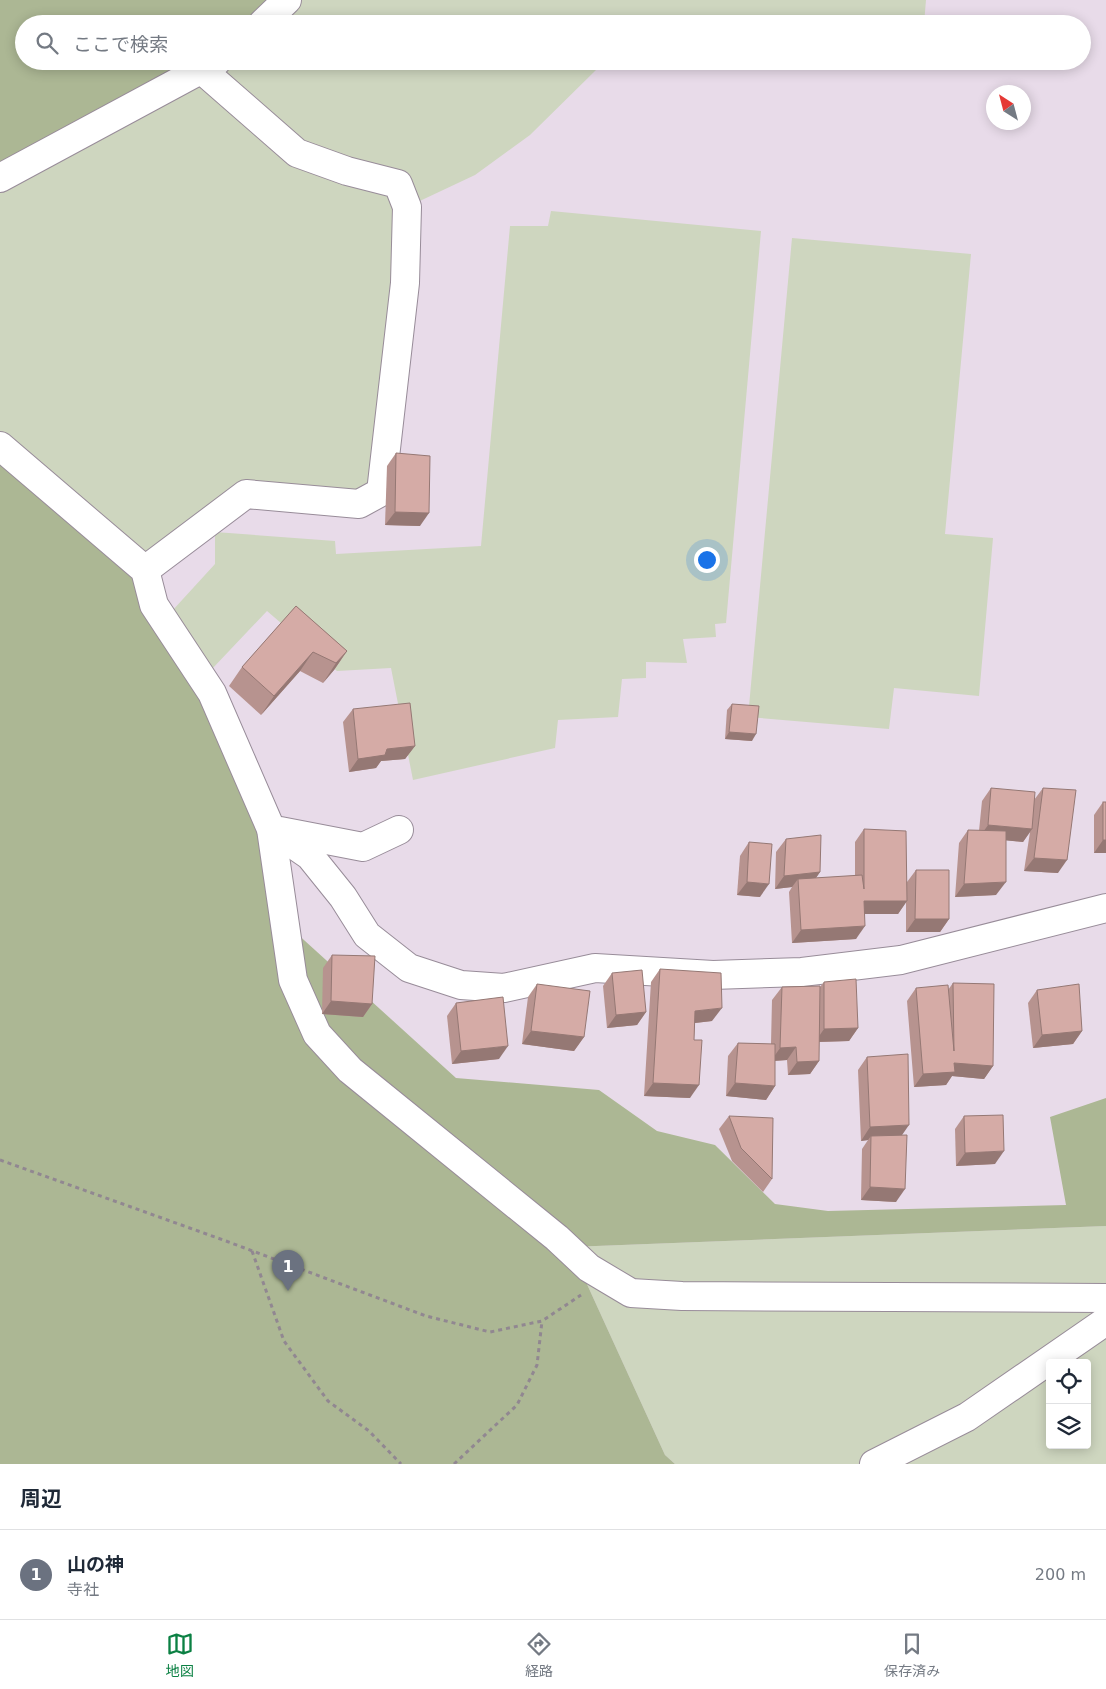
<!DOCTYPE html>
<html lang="ja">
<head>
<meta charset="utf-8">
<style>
	:root { --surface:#fff; --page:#f6f6f7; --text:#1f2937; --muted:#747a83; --line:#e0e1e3; --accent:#0b8043 }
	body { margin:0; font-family:"DejaVu Sans","Noto Sans JP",sans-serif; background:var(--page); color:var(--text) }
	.controls { position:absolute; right:15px; bottom:15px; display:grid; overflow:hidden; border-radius:5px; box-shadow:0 2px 12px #0003 }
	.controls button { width:45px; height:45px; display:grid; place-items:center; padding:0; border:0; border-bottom:1px solid var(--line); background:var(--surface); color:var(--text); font:25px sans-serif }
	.compass { position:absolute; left:986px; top:85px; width:45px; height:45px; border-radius:50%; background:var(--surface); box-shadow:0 2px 12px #0003; rotate:324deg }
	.you { position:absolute; left:706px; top:559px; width:18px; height:18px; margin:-12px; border:4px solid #fff; border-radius:50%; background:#1a73e8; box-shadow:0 0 0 8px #1a73e833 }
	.badge { display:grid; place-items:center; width:32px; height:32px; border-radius:50%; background:var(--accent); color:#fff; font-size:16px; font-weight:700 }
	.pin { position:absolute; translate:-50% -41px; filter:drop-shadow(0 1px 2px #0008) }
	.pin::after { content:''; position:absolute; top:26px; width:18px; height:15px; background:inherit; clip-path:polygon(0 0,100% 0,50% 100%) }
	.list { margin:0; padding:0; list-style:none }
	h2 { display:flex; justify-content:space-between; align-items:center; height:65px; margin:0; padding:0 20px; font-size:21px }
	h2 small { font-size:16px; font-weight:400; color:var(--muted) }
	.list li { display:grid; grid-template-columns:32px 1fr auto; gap:15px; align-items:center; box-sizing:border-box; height:90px; padding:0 20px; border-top:1px solid var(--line) }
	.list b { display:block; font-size:19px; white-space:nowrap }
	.list p { margin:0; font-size:16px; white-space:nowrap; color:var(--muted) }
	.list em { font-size:16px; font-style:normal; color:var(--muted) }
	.icon { flex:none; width:28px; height:28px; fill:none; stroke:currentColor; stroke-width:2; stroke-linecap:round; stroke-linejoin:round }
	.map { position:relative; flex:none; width:1106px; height:1464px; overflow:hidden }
	.search { position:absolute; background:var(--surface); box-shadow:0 2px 12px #0003; left:15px; right:15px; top:15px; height:55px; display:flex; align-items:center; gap:12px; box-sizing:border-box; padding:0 18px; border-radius:28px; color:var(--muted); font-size:19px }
	.sheet { height:155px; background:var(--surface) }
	nav { display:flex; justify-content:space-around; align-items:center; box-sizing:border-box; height:70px; border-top:1px solid var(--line); background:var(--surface); font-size:14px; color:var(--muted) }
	nav a { display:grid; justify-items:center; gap:2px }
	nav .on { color:var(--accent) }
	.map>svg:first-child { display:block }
	.green { fill:#ced6bf; fill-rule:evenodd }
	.forest { fill:#acb794 }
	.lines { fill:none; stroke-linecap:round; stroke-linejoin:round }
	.street-casing { stroke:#988c99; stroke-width:30 }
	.path { stroke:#918791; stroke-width:3; stroke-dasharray:4 4; stroke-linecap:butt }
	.street { stroke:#fff; stroke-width:28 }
	.wall { fill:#b7938f }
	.shaded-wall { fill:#957874 }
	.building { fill:#d5aba6; stroke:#957874 }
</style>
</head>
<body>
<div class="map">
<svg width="1106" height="1464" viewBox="0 0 1106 1464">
	<rect width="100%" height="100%" fill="#e8dbe9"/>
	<g class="green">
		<polygon points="286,0 926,0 924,24 261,24"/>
		<polygon points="217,61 658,61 596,70 530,135 475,175 407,207 381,492 246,494 145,570 0,446 0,178"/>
		<polygon points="551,211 761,231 726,623 715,624 716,637 683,639 687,663 646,662 646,678 622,679 618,717 558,720 555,748 413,780 391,668 337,671 267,611 212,669 172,611 215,564 215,532 335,541 336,554 481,546 510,226 548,226"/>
		<polygon points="792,238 971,254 945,534 993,538 979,696 894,688 889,729 748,717"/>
		<path d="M1106 1226V1464H675L665 1455 570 1247ZM1050 1363H1087V1445H1050Z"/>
	</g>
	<g class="forest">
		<polygon points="0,0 287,0 262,24 24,24 24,61 217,61 0,178"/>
		<polygon points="0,446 117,547 240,759 283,921 456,1078 599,1090 657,1131 715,1145 775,1204 828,1211 1066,1205 1050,1117 1106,1098 1106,1226 570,1247 665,1455 675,1464 0,1464"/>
	</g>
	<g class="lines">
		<g class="street-casing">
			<g id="street">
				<polyline points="262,24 287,0"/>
				<polyline points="0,178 217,61"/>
				<polyline points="0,446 145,570 154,605 212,693 271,829 293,980 317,1034 350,1070 557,1238 589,1268 631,1293 682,1296 1106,1298"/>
				<polyline points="145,570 246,494 359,504 381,492 405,283 407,207 398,184 347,171 297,153 202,70"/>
				<polyline points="271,829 310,856 343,897 367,935 409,968 461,985 504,988 595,968 713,975 802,972 901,960 1106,908"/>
				<polyline points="280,831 363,847 399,830"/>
				<polyline points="874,1464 967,1417 1106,1321"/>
			</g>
		</g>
		<g class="path">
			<polyline points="0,1160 226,1241 426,1316 490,1332 542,1321 581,1295"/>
			<polyline points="252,1251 284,1341 328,1401 369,1431 401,1464"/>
			<polyline points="454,1464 517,1405 537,1365 542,1321"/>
		</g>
		<use href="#street" class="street"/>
	</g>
	<g class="wall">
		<polygon points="396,453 420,526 385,525 387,466"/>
		<polygon points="296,606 347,651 334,670 323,683 300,671 261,715 229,686 242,667"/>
		<polygon points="732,704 752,741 725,739 727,710"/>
		<polygon points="353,709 415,746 405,759 381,761 376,768 349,772 343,722"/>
		<polygon points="991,788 1034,800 1043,788 1058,873 1024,871 1030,832 1023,842 1006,840 996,895 955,897 959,843 968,830 979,831 982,801"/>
		<polygon points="1103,802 1106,853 1094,853 1094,815"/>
		<polygon points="864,829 907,882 916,870 949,919 940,932 906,932 906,902 898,914 864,914 856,939 792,943 789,892 792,887 775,889 776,852 786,839 820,872 816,878 855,876 855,842"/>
		<polygon points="749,842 760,897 737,895 740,856"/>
		<polygon points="332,955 372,1004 363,1017 322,1014 323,968"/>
		<polygon points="660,969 712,1021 695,1023 690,1098 644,1096 651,982"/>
		<polygon points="612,973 646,1012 637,1025 607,1028 603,986"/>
		<polygon points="824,982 858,1028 849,1041 819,1042 819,1061 810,1074 788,1075 787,1060 775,1061 775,1086 766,1100 726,1096 728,1056 738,1043 771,1044 772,1000 782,987 820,987"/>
		<polygon points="953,983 993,1066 984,1079 952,1076 946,1085 914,1087 907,1001 916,988 948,990"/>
		<polygon points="537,984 584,1037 574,1051 522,1044 528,997"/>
		<polygon points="1037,990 1082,1031 1073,1044 1033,1048 1028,1003"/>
		<polygon points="456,1003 499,1059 452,1064 447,1016"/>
		<polygon points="867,1057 902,1135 896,1202 861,1200 862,1149 868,1140 861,1141 858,1070"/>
		<polygon points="729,1116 772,1179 763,1192 732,1161 719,1129"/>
		<polygon points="964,1116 995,1164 956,1166 955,1129"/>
	</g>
	<g class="shaded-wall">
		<polygon points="395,512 429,513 420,526 385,525"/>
		<polygon points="347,651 334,670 323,683 336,663"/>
		<polygon points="313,652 300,671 261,715 274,696"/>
		<polygon points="729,732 756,734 752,741 725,739"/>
		<polygon points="415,746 405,759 381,761 376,768 349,772 358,759 387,749"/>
		<polygon points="988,825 1032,829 1023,842 979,838"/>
		<polygon points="1103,840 1106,840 1106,853 1094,853"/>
		<polygon points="1034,858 1067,860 1058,873 1024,871"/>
		<polygon points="820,872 811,885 798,879 792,887 775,889 784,876"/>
		<polygon points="747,882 769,884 760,897 737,895"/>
		<polygon points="1006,882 996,895 955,897 964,884"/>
		<polygon points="864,901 907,901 898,914 855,914"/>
		<polygon points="915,919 949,919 940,932 906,932"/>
		<polygon points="865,926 856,939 792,943 801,930"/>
		<polygon points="331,1001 372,1004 363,1017 322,1014"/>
		<polygon points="722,1008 712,1021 686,1024 695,1011"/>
		<polygon points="646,1012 637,1025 607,1028 616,1015"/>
		<polygon points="858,1028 849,1041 815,1042 824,1029"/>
		<polygon points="531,1031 584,1037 574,1051 522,1044"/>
		<polygon points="1082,1031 1073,1044 1033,1048 1042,1035"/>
		<polygon points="508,1046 499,1059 452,1064 461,1051"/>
		<polygon points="796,1047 787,1060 771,1061 780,1048"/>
		<polygon points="819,1061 810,1074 788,1075 797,1062"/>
		<polygon points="954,1063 993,1066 984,1079 952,1076 946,1085 914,1087 923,1074"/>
		<polygon points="653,1083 699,1085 690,1098 644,1096"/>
		<polygon points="735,1083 775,1086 766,1100 726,1096"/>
		<polygon points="909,1125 900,1138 871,1136 868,1140 861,1141 870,1127"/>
		<polygon points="1004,1151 995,1164 956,1166 965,1153"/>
		<polygon points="870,1187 905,1189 896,1202 861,1200"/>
	</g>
	<g class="building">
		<polygon points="396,453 430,456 429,513 395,512"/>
		<polygon points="296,606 347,651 336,663 313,652 274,696 242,667"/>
		<polygon points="410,703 415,746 387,749 385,755 358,759 353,709"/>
		<polygon points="732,704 759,706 756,734 729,732"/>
		<polygon points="991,788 1035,792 1032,829 988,825"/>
		<polygon points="1043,788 1076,790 1067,860 1034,858"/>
		<rect x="1103" y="802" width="3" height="38"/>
		<polygon points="864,829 906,831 907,901 864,901 865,926 801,930 798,879 862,875 864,889"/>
		<polygon points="968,830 1006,831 1006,882 964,884"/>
		<polygon points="821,835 820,872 784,876 786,839"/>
		<polygon points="749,842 772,844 769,884 747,882"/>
		<polygon points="916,870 949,870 949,919 915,919"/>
		<polygon points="332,955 375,956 372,1004 331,1001"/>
		<polygon points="660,969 721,973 722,1008 695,1011 694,1040 702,1040 699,1085 653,1083"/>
		<polygon points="642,970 646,1012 616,1015 612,973"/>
		<polygon points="856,979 858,1028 824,1029 824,982"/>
		<polygon points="953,983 994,984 993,1066 954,1063 955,1072 923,1074 916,988 948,985 954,1051"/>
		<polygon points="537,984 590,991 584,1037 531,1031"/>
		<polygon points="1079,984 1082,1031 1042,1035 1037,990"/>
		<polygon points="820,986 819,1061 797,1062 796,1047 780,1048 782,987"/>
		<polygon points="503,997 508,1046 461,1051 456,1003"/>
		<polygon points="738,1043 775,1044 775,1086 735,1083"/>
		<polygon points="908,1054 909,1125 870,1127 867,1057"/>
		<polygon points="1003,1115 1004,1151 965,1153 964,1116"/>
		<polygon points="729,1116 773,1118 772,1179 741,1148"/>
		<polygon points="907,1135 905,1189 870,1187 871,1136"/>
	</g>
</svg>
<div class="controls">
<button><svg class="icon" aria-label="locate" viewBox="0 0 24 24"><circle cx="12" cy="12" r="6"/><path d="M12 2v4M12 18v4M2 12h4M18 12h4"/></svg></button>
<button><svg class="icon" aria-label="layers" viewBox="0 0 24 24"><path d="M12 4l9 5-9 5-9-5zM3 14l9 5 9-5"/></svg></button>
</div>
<svg class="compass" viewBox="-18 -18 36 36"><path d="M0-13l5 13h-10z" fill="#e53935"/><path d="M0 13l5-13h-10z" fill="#747a83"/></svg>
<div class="you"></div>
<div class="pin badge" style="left:288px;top:1291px;background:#6b7280">1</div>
<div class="search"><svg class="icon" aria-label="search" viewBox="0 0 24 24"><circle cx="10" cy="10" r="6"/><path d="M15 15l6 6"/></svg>ここで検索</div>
</div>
<section class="sheet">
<h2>周辺<small></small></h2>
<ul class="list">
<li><span class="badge" style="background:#6b7280">1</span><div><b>山の神</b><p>寺社</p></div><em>200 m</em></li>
</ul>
</section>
<nav>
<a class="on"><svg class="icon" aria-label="map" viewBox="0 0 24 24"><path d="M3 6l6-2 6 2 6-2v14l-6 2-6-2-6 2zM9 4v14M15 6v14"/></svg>地図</a>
<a><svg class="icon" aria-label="directions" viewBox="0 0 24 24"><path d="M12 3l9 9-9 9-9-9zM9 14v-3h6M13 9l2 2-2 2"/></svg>経路</a>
<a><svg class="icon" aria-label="saved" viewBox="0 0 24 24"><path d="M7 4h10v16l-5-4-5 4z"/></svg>保存済み</a>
</nav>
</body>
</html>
